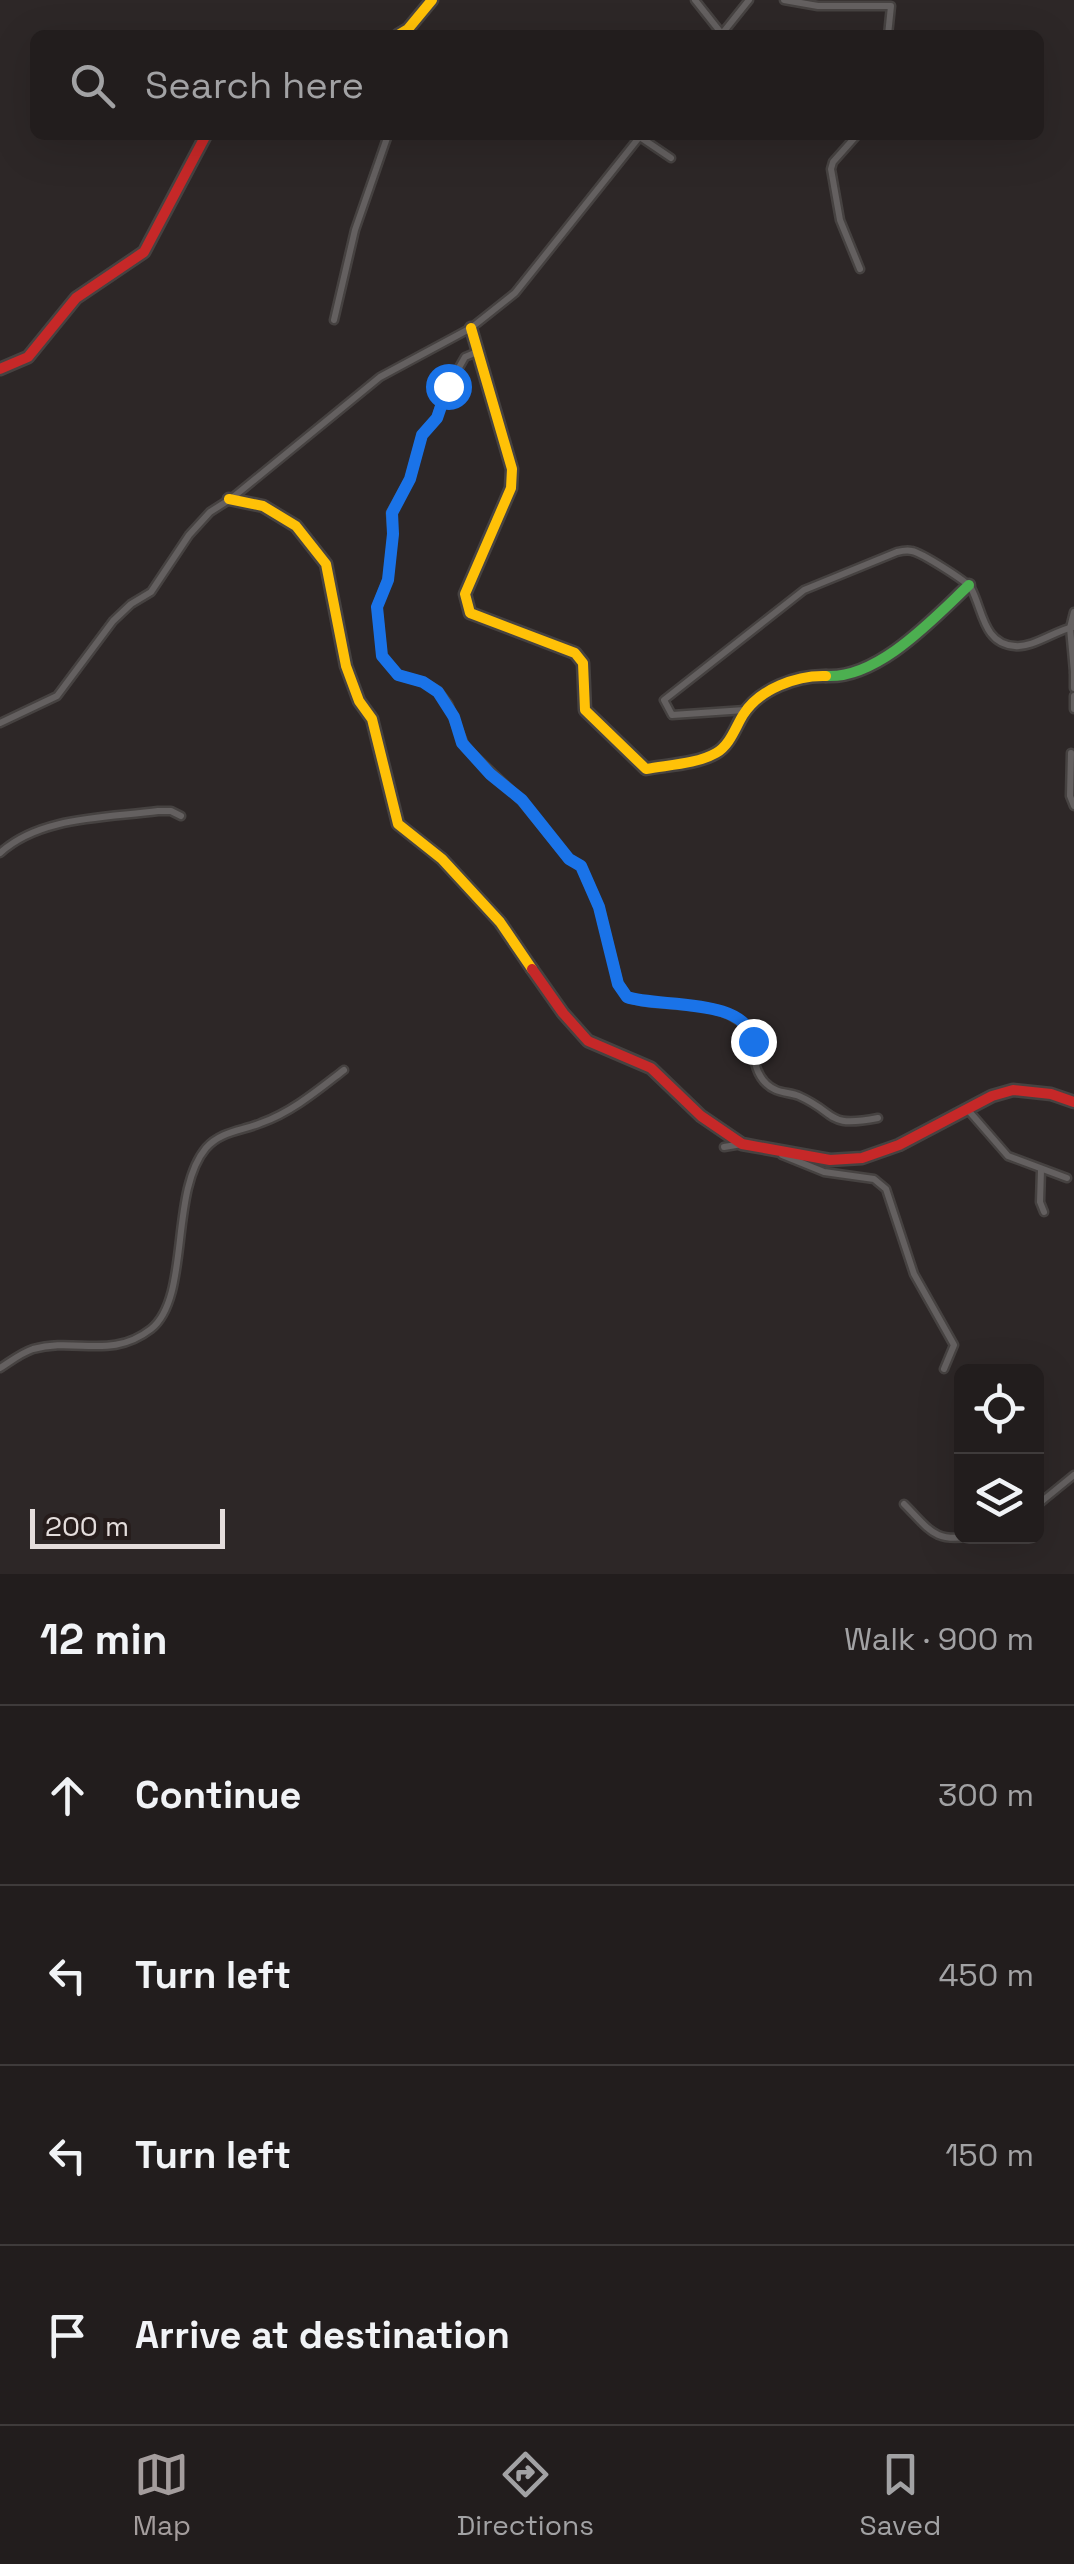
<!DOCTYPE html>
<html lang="en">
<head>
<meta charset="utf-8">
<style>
	:root { --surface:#221d1d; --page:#2a2626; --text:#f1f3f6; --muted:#a2a2a4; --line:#3f3b3b; --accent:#a49d9d }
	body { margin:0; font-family:"Space Grotesk",sans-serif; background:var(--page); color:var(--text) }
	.controls { position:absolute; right:30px; bottom:30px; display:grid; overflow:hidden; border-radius:15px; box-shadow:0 10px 40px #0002 }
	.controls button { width:90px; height:90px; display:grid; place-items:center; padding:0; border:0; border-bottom:2px solid var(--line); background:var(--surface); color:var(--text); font:50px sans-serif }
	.scale { position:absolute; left:30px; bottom:25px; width:195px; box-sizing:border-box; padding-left:10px; border:5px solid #e4dddc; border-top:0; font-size:28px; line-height:35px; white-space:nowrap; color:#e4dddc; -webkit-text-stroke:8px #261c1b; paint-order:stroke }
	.stop { position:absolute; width:30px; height:30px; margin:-22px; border:8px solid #1a73e8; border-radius:50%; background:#fff }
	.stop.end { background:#1a73e8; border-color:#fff; box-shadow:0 2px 10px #0008 }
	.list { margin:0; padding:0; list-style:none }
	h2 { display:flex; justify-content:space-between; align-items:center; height:130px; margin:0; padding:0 40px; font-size:42px }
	h2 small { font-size:32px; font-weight:400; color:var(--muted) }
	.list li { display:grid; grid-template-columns:65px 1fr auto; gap:30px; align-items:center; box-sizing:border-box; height:180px; padding:0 40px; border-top:2px solid var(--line) }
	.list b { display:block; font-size:38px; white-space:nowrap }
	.list em { font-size:32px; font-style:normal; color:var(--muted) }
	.icon { flex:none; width:55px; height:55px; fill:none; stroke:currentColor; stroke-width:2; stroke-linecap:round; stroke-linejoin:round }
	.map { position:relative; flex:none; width:1074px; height:1574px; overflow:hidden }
	.search { position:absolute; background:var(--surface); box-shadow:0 10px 40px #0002; left:30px; right:30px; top:30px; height:110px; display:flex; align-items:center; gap:25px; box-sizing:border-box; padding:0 35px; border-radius:15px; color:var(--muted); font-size:38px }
	.sheet { height:850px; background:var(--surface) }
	nav { display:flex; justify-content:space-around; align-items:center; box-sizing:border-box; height:140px; border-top:2px solid var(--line); background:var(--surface); font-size:28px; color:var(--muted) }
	nav a { display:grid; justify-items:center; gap:5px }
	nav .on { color:var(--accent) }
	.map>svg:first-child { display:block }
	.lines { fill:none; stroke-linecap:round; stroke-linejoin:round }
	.street-casing { stroke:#464241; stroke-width:11 }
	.fast-casing { stroke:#464241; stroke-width:15 }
	.slow-casing { stroke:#464241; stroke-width:15 }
	.jam-casing { stroke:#464241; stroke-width:15 }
	.street { stroke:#646060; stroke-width:6 }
	.fast { stroke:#4caf50; stroke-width:10 }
	.slow { stroke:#ffc107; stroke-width:10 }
	.jam { stroke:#c62828; stroke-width:10 }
	.route { stroke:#1a73e8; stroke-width:12 }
</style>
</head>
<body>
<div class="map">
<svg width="1074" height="1574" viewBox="0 0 1074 1574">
	<rect width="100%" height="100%" fill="#2d2727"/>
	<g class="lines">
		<g class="street-casing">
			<g id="street">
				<polyline points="695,0 722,34"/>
				<polyline points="784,0 818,6 891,6 888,35"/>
				<polyline points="721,35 749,0"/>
				<polyline points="857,135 833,162 831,169 840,220 860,269"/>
				<polyline points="640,137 671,158"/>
				<polyline points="334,320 355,230 388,135"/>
				<path d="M477 352 465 357 444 394 437 418 422 435 410 479 391 513 393 534 388 579 377 607 382 656 398 675 423 682 438 691 448 704 465 747 521 800 569 859 581 866 599 907 618 983 627 997C668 1012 723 993 753 1035 752 1055 755 1081 776 1090 783 1093 792 1093 799 1096 839 1114 825 1128 878 1118"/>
				<polyline points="1074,612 1070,628 1074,672"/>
				<polyline points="1074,673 1074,688"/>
				<polyline points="1074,696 1074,709"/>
				<path d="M745 710 672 715 664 700 804 590 897 552C901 551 908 550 912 551 922 553 966 581 971 588 983 610 983 644 1015 646 1033 648 1056 630 1074 627"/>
				<polyline points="0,723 57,696 113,621 131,604 151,592 189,535 210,512 232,498 380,377 471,328 515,293 641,135"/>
				<polyline points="1071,753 1070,796 1074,806"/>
				<path d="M0 853C40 816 107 818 158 811H171L181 816"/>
				<polyline points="968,1110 1008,1156 1067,1178"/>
				<polyline points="724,1147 742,1144"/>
				<polyline points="782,1155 824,1172 874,1179 886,1189 914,1274 954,1345 944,1369"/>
				<polyline points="1041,1170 1040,1202 1044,1212"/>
				<path d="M0 1368C11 1361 21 1353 33 1349 76 1337 111 1360 151 1329 191 1297 169 1192 206 1148 221 1131 242 1131 261 1123 292 1112 318 1090 344 1070"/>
				<path d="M904 1504C930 1530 934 1543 973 1536"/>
				<polyline points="1036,1506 1074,1475"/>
			</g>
		</g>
		<g class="fast-casing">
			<path id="fast" d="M826 676C878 679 933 619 969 585"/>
		</g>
		<g class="slow-casing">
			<g id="slow">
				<polyline points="398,35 408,29 432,0"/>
				<path d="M471 328 512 469 511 488 465 594 470 613 575 653 583 663 585 710 646 769C667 765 697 764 716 753 730 745 735 728 743 715 759 689 797 675 826 676"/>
				<polyline points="229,499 263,506 296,526 326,564 346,666 359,701 372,719 398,824 442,859 500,922 532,969"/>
			</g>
		</g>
		<g class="jam-casing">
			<g id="jam">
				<polyline points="0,369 28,357 76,298 144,252 206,135"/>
				<polyline points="532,969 563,1013 588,1041 651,1068 701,1116 742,1144 830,1160 862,1158 899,1145 992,1096 1013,1090 1051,1094 1074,1102"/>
			</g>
		</g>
		<use href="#street" class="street"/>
		<use href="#fast" class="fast"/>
		<use href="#slow" class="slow"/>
		<use href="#jam" class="jam"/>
	</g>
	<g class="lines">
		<path class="route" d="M448 386 437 418 422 435 410 479 392 513 393 534 388 580 377 607 382 656 398 675 423 682 438 692 454 717 462 743 490 774 522 800 569 859 581 866 599 907 618 984 627 997C657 1008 747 996 753 1041"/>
	</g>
</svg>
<div class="controls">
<button><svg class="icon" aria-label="locate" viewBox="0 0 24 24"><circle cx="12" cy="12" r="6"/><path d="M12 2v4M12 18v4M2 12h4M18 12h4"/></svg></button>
<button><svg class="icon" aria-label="layers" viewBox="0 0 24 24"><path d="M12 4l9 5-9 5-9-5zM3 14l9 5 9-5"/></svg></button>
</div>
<div class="scale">200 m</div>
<div class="stop" style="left:448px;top:386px"></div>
<div class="stop end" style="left:753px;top:1041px"></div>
<div class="search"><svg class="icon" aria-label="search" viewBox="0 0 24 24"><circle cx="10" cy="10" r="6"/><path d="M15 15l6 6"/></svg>Search here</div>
</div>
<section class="sheet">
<h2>12 min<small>Walk · 900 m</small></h2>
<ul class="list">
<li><svg class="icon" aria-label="ahead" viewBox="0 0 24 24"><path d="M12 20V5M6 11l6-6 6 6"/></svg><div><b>Continue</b></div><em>300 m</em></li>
<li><svg class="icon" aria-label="left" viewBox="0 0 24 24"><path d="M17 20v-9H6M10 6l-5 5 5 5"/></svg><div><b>Turn left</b></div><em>450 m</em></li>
<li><svg class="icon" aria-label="left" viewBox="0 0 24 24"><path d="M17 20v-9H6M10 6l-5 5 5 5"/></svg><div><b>Turn left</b></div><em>150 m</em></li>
<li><svg class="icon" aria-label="arrive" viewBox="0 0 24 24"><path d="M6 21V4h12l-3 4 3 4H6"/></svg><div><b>Arrive at destination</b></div></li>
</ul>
</section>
<nav>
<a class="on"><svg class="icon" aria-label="map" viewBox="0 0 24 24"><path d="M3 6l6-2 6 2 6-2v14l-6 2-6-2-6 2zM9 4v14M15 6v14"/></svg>Map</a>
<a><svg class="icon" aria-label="directions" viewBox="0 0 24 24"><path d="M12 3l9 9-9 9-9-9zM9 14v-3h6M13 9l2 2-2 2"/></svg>Directions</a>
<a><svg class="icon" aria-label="saved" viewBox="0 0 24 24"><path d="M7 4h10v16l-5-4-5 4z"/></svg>Saved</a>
</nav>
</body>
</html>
